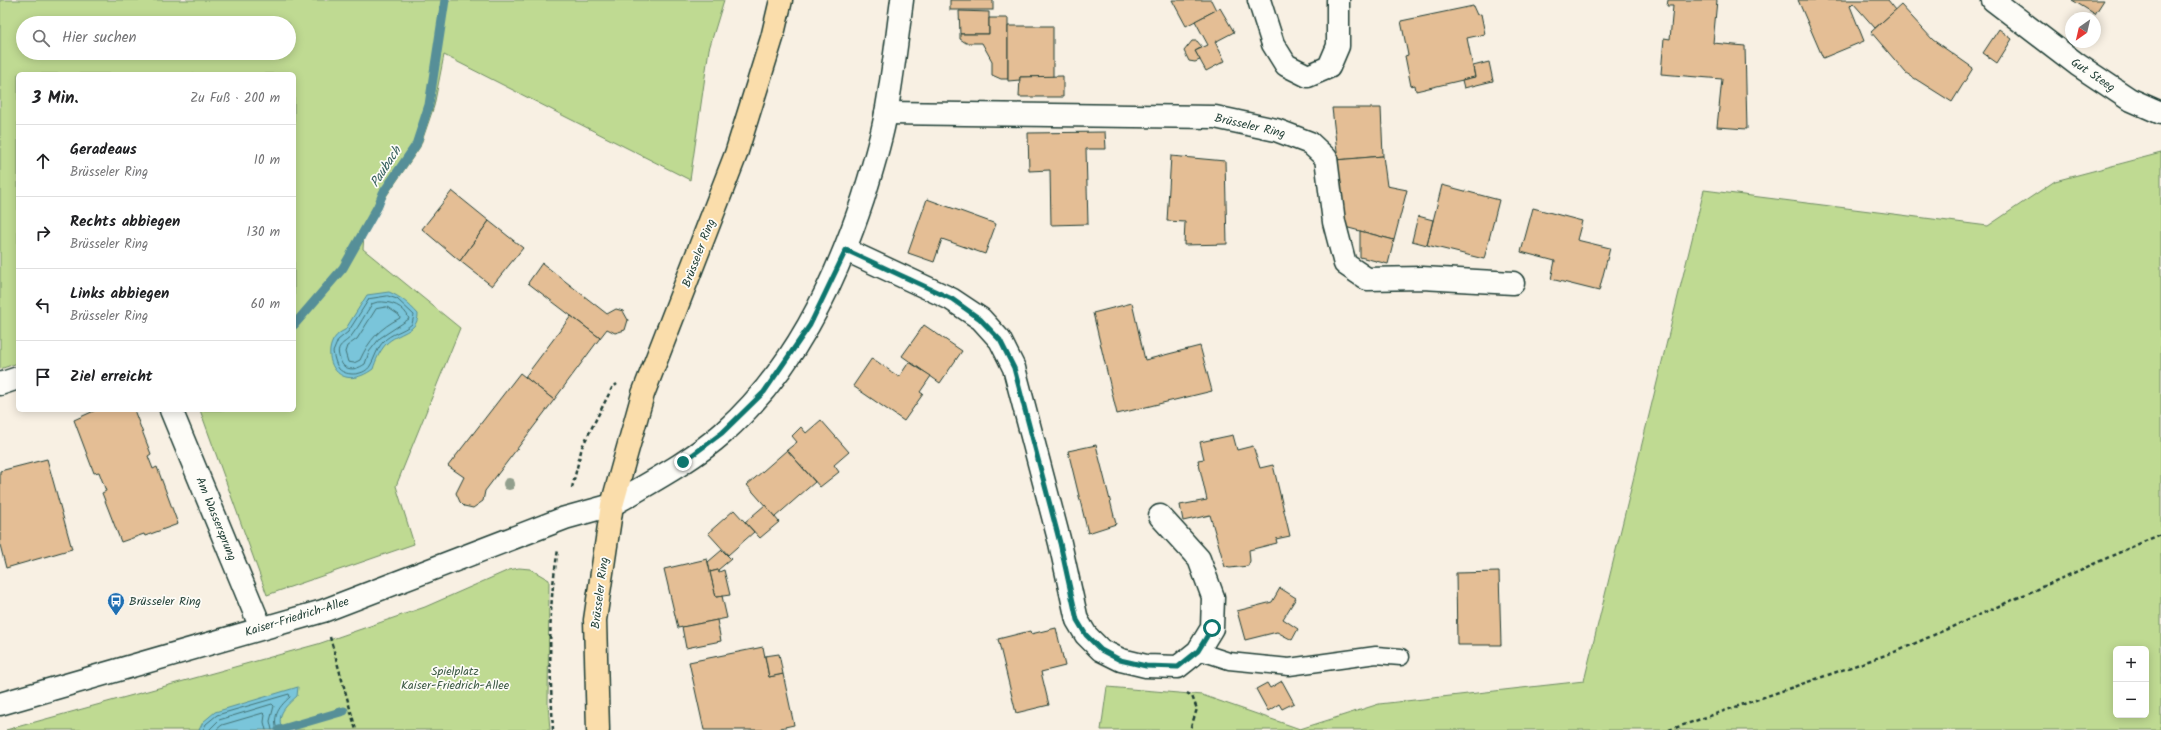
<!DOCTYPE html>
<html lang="de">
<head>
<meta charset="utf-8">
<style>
	:root { --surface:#fff; --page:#f2f2f2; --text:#202124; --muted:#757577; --line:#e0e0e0 }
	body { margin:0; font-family:Kalam,sans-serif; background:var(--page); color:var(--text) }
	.controls { position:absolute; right:12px; bottom:12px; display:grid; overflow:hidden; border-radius:6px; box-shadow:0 2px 10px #0003 }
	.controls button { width:36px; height:36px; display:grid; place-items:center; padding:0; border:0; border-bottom:1px solid var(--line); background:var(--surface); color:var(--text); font:20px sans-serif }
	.compass { position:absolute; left:2065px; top:12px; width:36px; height:36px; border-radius:50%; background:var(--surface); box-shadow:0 2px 10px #0003; rotate:214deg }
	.stop { position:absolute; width:12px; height:12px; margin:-9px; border:3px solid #0f766e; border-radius:50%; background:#fff }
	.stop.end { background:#0f766e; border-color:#fff; box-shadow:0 1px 4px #0008 }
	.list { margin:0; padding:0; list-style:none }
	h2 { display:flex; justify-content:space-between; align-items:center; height:52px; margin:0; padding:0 16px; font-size:17px }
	h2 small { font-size:13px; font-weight:400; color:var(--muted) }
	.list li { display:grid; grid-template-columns:26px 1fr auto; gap:12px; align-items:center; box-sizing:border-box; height:72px; padding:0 16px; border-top:1px solid var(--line) }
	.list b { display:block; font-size:15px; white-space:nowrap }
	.list p { margin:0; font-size:13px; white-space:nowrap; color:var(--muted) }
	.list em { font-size:13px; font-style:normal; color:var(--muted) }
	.icon { flex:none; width:22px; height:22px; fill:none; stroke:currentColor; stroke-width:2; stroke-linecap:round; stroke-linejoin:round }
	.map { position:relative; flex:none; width:2161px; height:730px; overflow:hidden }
	.search { position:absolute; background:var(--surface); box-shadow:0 2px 10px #0003; left:16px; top:16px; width:280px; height:44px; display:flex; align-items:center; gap:10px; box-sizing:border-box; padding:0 14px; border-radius:22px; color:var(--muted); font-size:15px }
	.panel { position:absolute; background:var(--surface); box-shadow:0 2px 10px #0003; left:16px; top:72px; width:280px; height:340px; border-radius:6px }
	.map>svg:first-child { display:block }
	.green { fill:#bfda92; stroke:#6f8c63; fill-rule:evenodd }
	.water { fill:#7ac5da; stroke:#568f98 }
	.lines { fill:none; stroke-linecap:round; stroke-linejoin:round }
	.shore { stroke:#437376; stroke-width:1 }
	.stream { stroke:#568f98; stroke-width:9 }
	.building { fill:#e4be95; stroke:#1f3d34 }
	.lane-casing { stroke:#1f3d34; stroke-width:19 }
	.street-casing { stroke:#1f3d34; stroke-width:25 }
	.secondary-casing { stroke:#1f3d34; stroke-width:25 }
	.primary-casing { stroke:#1f3d34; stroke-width:25 }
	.path { stroke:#1f3d34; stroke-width:2.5; stroke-dasharray:4 3; stroke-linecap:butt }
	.lane { stroke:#fdfcf7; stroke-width:16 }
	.street { stroke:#fdfcf7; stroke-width:22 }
	.secondary { stroke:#fdfcf7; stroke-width:22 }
	.primary { stroke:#faddab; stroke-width:22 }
	.tree { fill:#929f8d }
	.route { stroke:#0f766e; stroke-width:5 }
	.labels { text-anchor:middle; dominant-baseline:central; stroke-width:3.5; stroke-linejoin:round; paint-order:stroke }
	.street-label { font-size:12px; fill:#1f3d34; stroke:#fdfcf7 }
	.poi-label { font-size:12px; fill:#1f3d34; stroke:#fdfcf7; text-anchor:start }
	.park-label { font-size:12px; fill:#3f5c47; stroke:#fdfcf7 }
	.water-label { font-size:13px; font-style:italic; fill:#365f5e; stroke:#fdfcf7 }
</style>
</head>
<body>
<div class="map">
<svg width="2161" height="730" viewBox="0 0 2161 730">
	<rect width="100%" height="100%" fill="#f8f0e3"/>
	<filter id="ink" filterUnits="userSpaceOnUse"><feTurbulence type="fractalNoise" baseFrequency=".025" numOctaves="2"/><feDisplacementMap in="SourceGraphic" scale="8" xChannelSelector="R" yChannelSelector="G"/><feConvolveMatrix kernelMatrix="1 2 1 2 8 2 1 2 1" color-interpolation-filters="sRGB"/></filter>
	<g filter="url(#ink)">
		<g class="green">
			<path d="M0 0H724L709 49 690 180 444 55 434 106 420 147 387 195 364 235 363 249 460 328 396 486 414 544 267 595 200 410H294V74H18V363L0 369ZM23 23H289V53H23Z"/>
			<path d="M2161 153V730H1101L1107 687 1202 695 1300 729 1379 704 1584 681 1704 190 1988 226 2055 181ZM2116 649H2146V715H2116Z"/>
			<polygon points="519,568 530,569 549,580 548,704 550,730 6,730 318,644 425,607 509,570"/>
		</g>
		<g class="water">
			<path d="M389 292C401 297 409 304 418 314 418 333 398 332 386 344 379 352 376 360 373 369 332 399 315 342 345 330L367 295Z"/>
			<path d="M298 687 297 696C286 706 276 714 282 730H199L203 722 215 712Z"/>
		</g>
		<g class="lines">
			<g class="shore">
				<path d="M388 296 397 299 414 315 412 324C403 332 391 333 383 342 376 350 375 358 370 366 365 375 347 377 339 369 336 365 334 357 333 352L338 340 348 332 369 299Z"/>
				<path d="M378 302C390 301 405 306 409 319L380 338 369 352 365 364C359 368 352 371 345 367 342 365 341 362 340 359 334 344 346 344 352 335 360 325 365 314 372 304Z"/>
				<path d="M387 307 399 315 400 318C380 328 369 340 360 360L354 363 348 362 345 352 347 346 357 339 376 309Z"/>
				<path d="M203 730 206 724 217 715 289 694 290 697C280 706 272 715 277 730"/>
				<polyline points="209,730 219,720 272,704 274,706 270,721 272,730"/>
				<polyline points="216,730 222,725 263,713 265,715 264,722 266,730"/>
			</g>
			<g class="stream">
				<polyline points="294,325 343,268 378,206 383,193 416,145 429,105 445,0"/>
				<polyline points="279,730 344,711"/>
			</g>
		</g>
		<g class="building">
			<rect x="950" y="0" width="43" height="10"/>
			<polygon points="1172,0 1211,0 1216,10 1186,26"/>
			<polygon points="1668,0 1717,0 1713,43 1745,46 1747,129 1717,127 1722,79 1661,74 1664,38 1670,39 1673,6 1667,6"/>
			<polygon points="1798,0 1888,0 1896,10 1875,28 1853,3 1850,6 1864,41 1823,58"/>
			<polygon points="2072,0 2104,0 2095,14"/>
			<polygon points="1901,5 1933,40 1973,68 1952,102 1906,73 1871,32"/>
			<polygon points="1473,6 1477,15 1481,14 1485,34 1467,38 1475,77 1416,91 1415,85 1411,86 1405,56 1408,55 1401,21"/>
			<polygon points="1220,8 1234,32 1215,42 1225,61 1206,71 1195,51 1208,45 1195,21"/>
			<polygon points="959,11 989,12 989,34 960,34"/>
			<polygon points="989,18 1008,18 1008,79 1001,79 992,75 992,61 982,43 966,43 960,39 960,34 989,34"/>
			<polygon points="1008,26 1053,26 1053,77 1020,77 1020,80 1008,81"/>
			<polygon points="1999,29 2012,39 1997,63 1983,53"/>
			<polygon points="1192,41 1197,41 1202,47 1195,51 1200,60 1195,62 1189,61 1184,51"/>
			<polygon points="1489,62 1493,81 1464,88 1462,80 1475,77 1473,66"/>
			<polygon points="1063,76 1063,97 1019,97 1020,77"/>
			<polygon points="1332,108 1381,108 1383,156 1338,160"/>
			<polygon points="1105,132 1106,149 1086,149 1088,224 1051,225 1050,170 1029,171 1028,133"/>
			<polygon points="1171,156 1225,161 1227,244 1184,245 1185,222 1167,221"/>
			<polygon points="1383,156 1387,186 1407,190 1394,240 1341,226 1335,160"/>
			<polygon points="1442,185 1499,200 1484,259 1427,245"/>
			<polygon points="452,191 489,221 460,261 422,229"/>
			<polygon points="927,199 996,224 985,254 942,239 934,262 908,253"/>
			<polygon points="1533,208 1582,221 1577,240 1610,248 1599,291 1551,279 1555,261 1521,252"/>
			<polygon points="1418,216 1433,220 1427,245 1412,241"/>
			<polygon points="489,221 523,248 492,286 460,261"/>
			<polygon points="1360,231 1394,240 1388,264 1360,257"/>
			<polygon points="542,263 607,314 616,309 623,311 628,320 625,330 615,333 607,329 600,338 528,283"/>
			<polygon points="1132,303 1145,360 1200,346 1212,391 1117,414 1093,313"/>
			<polygon points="571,316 600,338 554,400 525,377"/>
			<polygon points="924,325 962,351 940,383 902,356"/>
			<polygon points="872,358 899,377 909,362 931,376 920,392 923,394 904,421 853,386"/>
			<polygon points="520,373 554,400 485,491 483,501 473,508 464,506 460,502 456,493 464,477 448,466"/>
			<polygon points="96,410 134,410 151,454 148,456 153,469 157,467 178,524 145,536 144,534 121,542 102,493 106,491 99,472 94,473 74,420"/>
			<polygon points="821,420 849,452 834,465 839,472 820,487 787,450 797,442 792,436 801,427 806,433"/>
			<polygon points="1233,435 1237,450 1253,446 1260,468 1273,465 1290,536 1276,539 1277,543 1249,550 1250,561 1248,566 1230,568 1225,567 1210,515 1183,521 1180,505 1207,500 1198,460 1204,459 1200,442"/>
			<polygon points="1096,445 1116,524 1088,533 1068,451"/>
			<polygon points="787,450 815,482 775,517 747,485"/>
			<polygon points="47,459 72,549 6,568 0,545 0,471"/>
			<polygon points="765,505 779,522 760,538 745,522"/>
			<polygon points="734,510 754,532 728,555 708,533"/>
			<polygon points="722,550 731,559 718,570 710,572 708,562"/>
			<polygon points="707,559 716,597 722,596 727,618 678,628 664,569"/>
			<polygon points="718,570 719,572 724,570 730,595 716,597 710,572"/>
			<polygon points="1499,572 1501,645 1457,645 1456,573"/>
			<polygon points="1280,588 1296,598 1283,619 1298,629 1292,640 1277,632 1245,640 1237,611 1272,602"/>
			<polygon points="717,620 721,641 686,648 682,627"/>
			<polygon points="1056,628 1065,666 1041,672 1049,705 1016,713 998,639 1030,631 1031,634"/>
			<polygon points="763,647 769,677 783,674 794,725 780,728 781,730 704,730 689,662"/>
			<polygon points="779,654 783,674 769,677 765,656"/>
			<polygon points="1282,681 1294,703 1282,709 1279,704 1268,711 1256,689 1267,683 1270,688"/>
		</g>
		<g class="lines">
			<g class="lane-casing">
				<polyline id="lane" points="1198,651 1229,661 1289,667 1376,655 1401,657"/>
			</g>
			<g class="street-casing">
				<g id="street">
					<polyline points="1259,0 1273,44 1286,65 1308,76 1329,67 1338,46 1338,0"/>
					<polyline points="1993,0 2078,65 2129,99 2161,113"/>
					<polyline points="886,113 1215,117 1276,130 1310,143 1326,158 1334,222 1345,264 1367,279 1422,278 1513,283"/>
					<polyline points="846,250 951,299 981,319 1000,340 1014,368 1060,543 1077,620 1086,635 1101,650 1121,660 1146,666 1178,667 1198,651 1212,628 1213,597 1199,559 1160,516"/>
					<polyline points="0,384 18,378"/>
					<polyline points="171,410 261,628"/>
					<path d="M612 505C649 483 690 462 723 433 793 371 834 286 863 199 872 170 881 142 886 113 893 75 897 37 902 0"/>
				</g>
			</g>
			<g class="secondary-casing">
				<polyline id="secondary" points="0,704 323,611 565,518 612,505"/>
			</g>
			<g class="primary-casing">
				<polyline id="primary" points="598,730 595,620 612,505 643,394 736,154 772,38 781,0"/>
			</g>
			<g class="path">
				<polyline points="572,488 582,447 612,388 617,384"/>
				<polyline points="330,637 356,730"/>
				<polyline points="1187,693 1192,696 1197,709 1190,730"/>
				<path d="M553 730C550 669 547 610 558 550"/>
				<polyline points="1669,730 1900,650 2161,534"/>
			</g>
			<use href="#lane" class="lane"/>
			<use href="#street" class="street"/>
			<use href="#secondary" class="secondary"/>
			<use href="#primary" class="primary"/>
		</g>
		<circle class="tree" cx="509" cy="484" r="6"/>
	</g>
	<g class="lines" filter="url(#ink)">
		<polyline class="route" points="683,462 722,433 764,392 810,325 846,250 952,299 980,319 1000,340 1014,368 1060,543 1077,620 1086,635 1101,650 1120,660 1146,666 1178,667 1198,651 1212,628"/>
	</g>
	<defs>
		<g id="bus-pin" transform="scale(0.9)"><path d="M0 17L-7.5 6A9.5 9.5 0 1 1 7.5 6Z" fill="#1f6fb2" stroke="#fdfcf7"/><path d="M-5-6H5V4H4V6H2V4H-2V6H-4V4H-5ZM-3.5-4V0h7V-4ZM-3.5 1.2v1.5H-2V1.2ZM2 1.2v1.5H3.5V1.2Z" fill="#fff"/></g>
	</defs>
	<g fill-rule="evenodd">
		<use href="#bus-pin" x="116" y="601"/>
	</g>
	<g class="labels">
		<g class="street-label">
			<text transform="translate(2093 75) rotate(34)">Gut Steeg</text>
			<text transform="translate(1250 126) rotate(13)">Brüsseler Ring</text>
			<text transform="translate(699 253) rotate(-69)">Brüsseler Ring</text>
			<text transform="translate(216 519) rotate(68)">Am Wassersprung</text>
			<text transform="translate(600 593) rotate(-83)">Brüsseler Ring</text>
			<text transform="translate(297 617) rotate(-17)">Kaiser-Friedrich-Allee</text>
		</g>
		<g class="poi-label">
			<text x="129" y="601">Brüsseler Ring</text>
		</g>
		<g class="park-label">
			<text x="455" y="671">Spielplatz<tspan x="455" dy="14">Kaiser-Friedrich-Allee</tspan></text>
		</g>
		<g class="water-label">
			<text transform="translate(386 167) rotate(-57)">Paubach</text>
		</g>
	</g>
</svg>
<div class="controls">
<button>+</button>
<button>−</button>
</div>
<svg class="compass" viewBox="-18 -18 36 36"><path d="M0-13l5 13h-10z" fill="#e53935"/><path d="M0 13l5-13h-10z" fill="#757577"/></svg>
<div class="stop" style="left:1212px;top:628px"></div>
<div class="stop end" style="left:683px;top:462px"></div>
<div class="search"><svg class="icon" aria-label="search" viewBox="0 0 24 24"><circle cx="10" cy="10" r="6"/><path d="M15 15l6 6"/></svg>Hier suchen</div>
<section class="panel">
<h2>3 Min.<small>Zu Fuß · 200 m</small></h2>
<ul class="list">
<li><svg class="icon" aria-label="ahead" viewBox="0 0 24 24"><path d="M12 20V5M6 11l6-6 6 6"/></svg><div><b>Geradeaus</b><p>Brüsseler Ring</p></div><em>10 m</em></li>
<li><svg class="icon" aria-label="right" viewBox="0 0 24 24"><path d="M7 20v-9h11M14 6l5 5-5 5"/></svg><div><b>Rechts abbiegen</b><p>Brüsseler Ring</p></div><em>130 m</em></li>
<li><svg class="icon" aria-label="left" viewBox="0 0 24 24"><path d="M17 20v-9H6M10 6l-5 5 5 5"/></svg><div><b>Links abbiegen</b><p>Brüsseler Ring</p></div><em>60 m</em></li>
<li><svg class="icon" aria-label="arrive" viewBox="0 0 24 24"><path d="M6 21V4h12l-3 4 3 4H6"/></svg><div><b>Ziel erreicht</b></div></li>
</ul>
</section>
</div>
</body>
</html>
